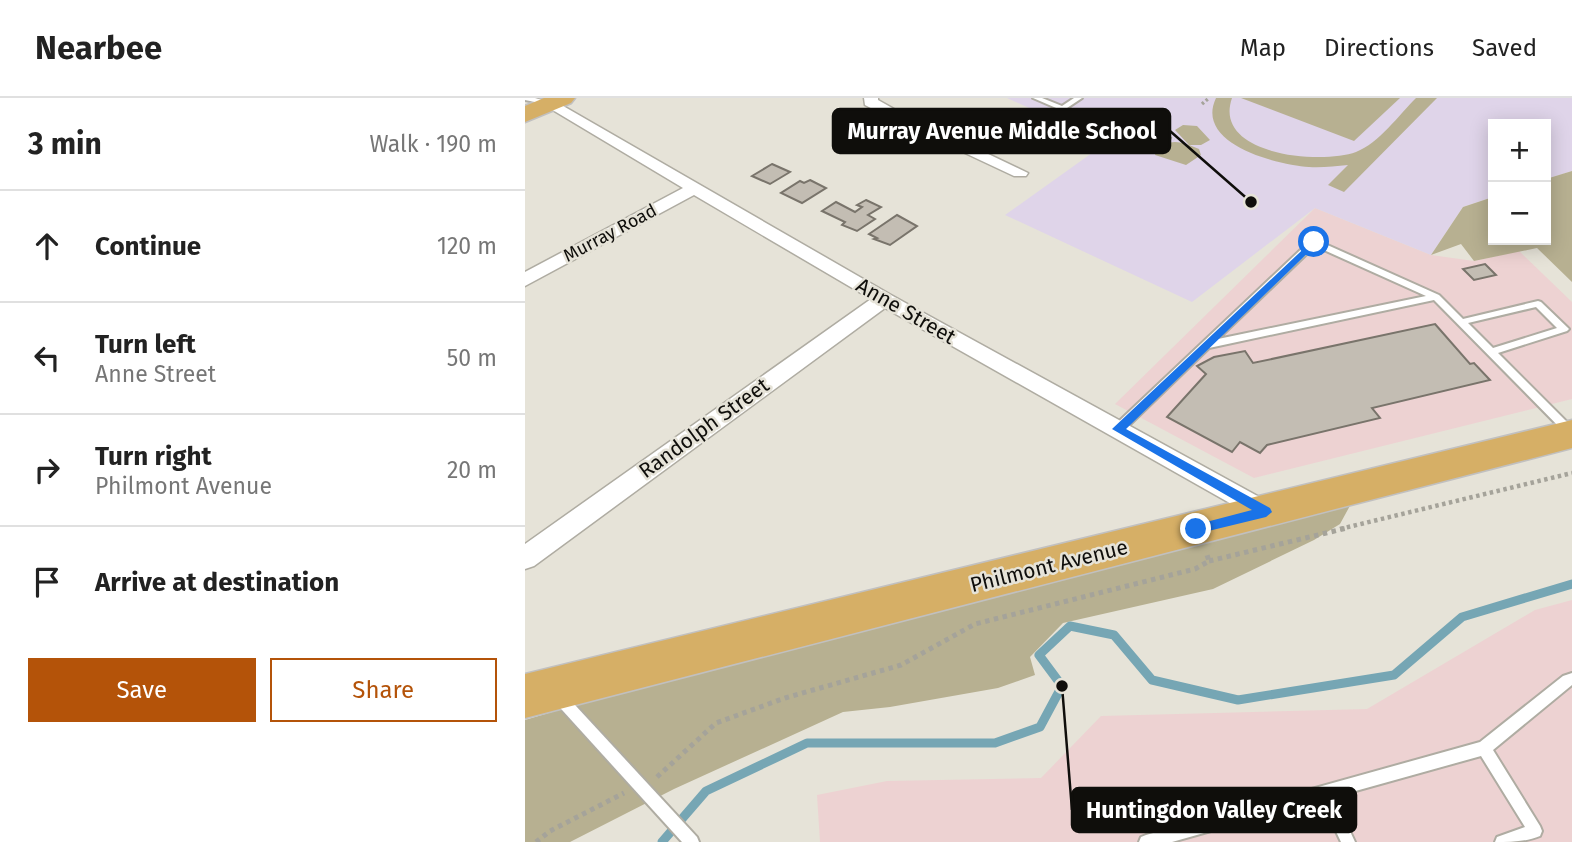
<!DOCTYPE html>
<html lang="en">
<head>
<meta charset="utf-8">
<style>
	:root { --surface:#fff; --page:#f2f2f2; --text:#222; --muted:#767676; --line:#e0e0e0; --accent:#b45309 }
	body { margin:0; font-family:"Fira Sans",sans-serif; background:var(--page); color:var(--text) }
	.controls { position:absolute; right:21px; top:21px; display:grid; overflow:hidden; border-radius:0px; box-shadow:0 4px 18px #0003 }
	.controls button { width:63px; height:63px; display:grid; place-items:center; padding:0; border:0; border-bottom:2px solid var(--line); background:var(--surface); color:var(--text); font:35px sans-serif }
	.stop { position:absolute; width:21px; height:21px; margin:-16px; border:5px solid #1a73e8; border-radius:50%; background:#fff }
	.stop.end { background:#1a73e8; border-color:#fff; box-shadow:0 2px 7px #0008 }
	.list { margin:0; padding:0; list-style:none }
	h2 { display:flex; justify-content:space-between; align-items:center; height:91px; margin:0; padding:0 28px; font-size:30px }
	h2 small { font-size:23px; font-weight:400; color:var(--muted) }
	.list li { display:grid; grid-template-columns:46px 1fr auto; gap:21px; align-items:center; box-sizing:border-box; height:112px; padding:0 28px; border-top:2px solid var(--line) }
	.list b { display:block; font-size:26px; white-space:nowrap }
	.list p { margin:0; font-size:23px; white-space:nowrap; color:var(--muted) }
	.list em { font-size:23px; font-style:normal; color:var(--muted) }
	.actions { display:flex; gap:14px; padding:21px 28px }
	.actions a { flex:1; padding:16px 0; border:2px solid var(--accent); border-radius:0px; text-align:center; font-size:24px; color:var(--accent) }
	.actions .main { background:var(--accent); color:#fff }
	.icon { flex:none; width:38px; height:38px; fill:none; stroke:currentColor; stroke-width:2; stroke-linecap:round; stroke-linejoin:round }
	.map { position:relative; flex:none; width:1047px; height:744px; overflow:hidden }
	header { display:flex; align-items:center; gap:42px; box-sizing:border-box; height:98px; padding:0 35px; background:var(--surface); border-bottom:2px solid var(--line) }
	header strong { font-size:33px }
	nav { display:flex; gap:38px; margin-inline-start:auto; font-size:24px }
	main { display:flex }
	aside { flex:1; background:var(--surface) }
	.map>svg:first-child { display:block }
	.industrial { fill:#edd2d2 }
	.education { fill:#dfd4e9 }
	.green { fill:#b7b091 }
	.lines { fill:none; stroke-linecap:round; stroke-linejoin:round }
	.stream { stroke:#76a6b4; stroke-width:9 }
	.building { fill:#c3bdb3; stroke:#79746b; stroke-width:2 }
	.service-casing { stroke:#afaca2; stroke-width:4 }
	.minor-casing { stroke:#afaca2; stroke-width:3 }
	.primary-casing { stroke:#c1c0c0; stroke-width:3 }
	.path-far2 { stroke:#a5a39a; stroke-width:3.5; stroke-dasharray:2.5 2.5; stroke-linecap:butt }
	.path-far1 { stroke:#a5a39a; stroke-width:4.5; stroke-dasharray:3.5 3.5; stroke-linecap:butt }
	.path { stroke:#a5a39a; stroke-width:5; stroke-dasharray:4.5 4.5; stroke-linecap:butt }
	.service { fill:#fff; fill-rule:evenodd }
	.minor { fill:#fff; fill-rule:evenodd }
	.primary { fill:#d6af66; fill-rule:evenodd }
	.route { fill:#1a73e8 }
	.labels { text-anchor:middle; dominant-baseline:central; stroke-width:5; stroke-linejoin:round; paint-order:stroke }
	.far-street-label { font-size:18px; fill:#0f0e0b; stroke:#e6e3d8 }
	.street-label { font-size:21px; fill:#0f0e0b; stroke:#e6e3d8 }
	.leader { fill:none; stroke:#0f0e0b; stroke-width:2.5 }
	.callout-dot { fill:#0f0e0b; stroke:#e6e3d8; stroke-width:2.5 }
	.callout { fill:#0f0e0b; stroke:#0f0e0b; stroke-width:2.5 }
	.callout-label { font-size:23px; text-anchor:middle; font-weight:bold; fill:#fff }
</style>
</head>
<body>
<header>
<strong>Nearbee</strong>
<nav><a>Map</a><a>Directions</a><a>Saved</a></nav>
</header>
<main>
<aside>
<h2>3 min<small>Walk · 190 m</small></h2>
<ul class="list">
<li><svg class="icon" aria-label="ahead" viewBox="0 0 24 24"><path d="M12 20V5M6 11l6-6 6 6"/></svg><div><b>Continue</b></div><em>120 m</em></li>
<li><svg class="icon" aria-label="left" viewBox="0 0 24 24"><path d="M17 20v-9H6M10 6l-5 5 5 5"/></svg><div><b>Turn left</b><p>Anne Street</p></div><em>50 m</em></li>
<li><svg class="icon" aria-label="right" viewBox="0 0 24 24"><path d="M7 20v-9h11M14 6l5 5-5 5"/></svg><div><b>Turn right</b><p>Philmont Avenue</p></div><em>20 m</em></li>
<li><svg class="icon" aria-label="arrive" viewBox="0 0 24 24"><path d="M6 21V4h12l-3 4 3 4H6"/></svg><div><b>Arrive at destination</b></div></li>
</ul>
<div class="actions"><a class="main">Save</a><a>Share</a></div>
</aside>
<div class="map">
<svg width="1047" height="744" viewBox="0 0 1047 744">
	<rect width="100%" height="100%" fill="#e6e3d8"/>
	<g class="industrial">
		<polygon points="790,110 906,157 949,163 994,153 1047,204 1047,301 729,380 590,306"/>
		<polygon points="1047,502 1047,744 295,744 292,697 362,683 516,680 576,618 842,611 1010,512"/>
	</g>
	<polygon class="education" points="482,0 1047,0 1047,73 1021,81 1021,26 968,26 968,99 938,109 906,157 790,110 667,204 480,117 581,45"/>
	<g class="green">
		<path d="M691 0H707C687 57 795 67 831 54 854 45 874 17 891 0H912L819 94 803 87 823 67C810 68 797 70 784 69 752 67 669 46 691 0Z"/>
		<polygon points="716,0 875,0 829,43"/>
		<path d="M658 27 672 28 685 42 676 47H664L674 51 676 57 661 67 630 57 631 53C643 43 649 42 664 47L650 32Z"/>
		<polygon points="1047,73 1047,184 1012,150 949,163 936,146 906,157 938,109 968,99 968,142 1021,142 1021,81"/>
		<polygon points="827,404 815,426 789,442 688,491 538,525 505,559 510,577 473,590 365,609 318,614 149,691 45,744 0,744 0,622 173,571"/>
	</g>
	<g class="lines">
		<polyline class="stream" points="137,744 181,693 282,645 470,645 515,629 537,588 514,557 545,528 589,537 627,582 713,602 869,577 937,519 1047,486"/>
	</g>
	<g class="building">
		<polygon points="247,66 265,74 245,86 227,78"/>
		<polygon points="285,82 301,90 277,105 256,95 275,83 279,85"/>
		<polygon points="341,102 356,109 343,117 350,121 332,133 317,127 320,124 297,113 311,104 330,114 337,109 332,107"/>
		<polygon points="372,117 392,128 365,147 349,141 352,140 344,136"/>
		<polygon points="960,166 971,177 949,182 938,171"/>
		<polygon points="910,226 945,266 949,265 965,282 847,310 855,320 742,347 735,355 715,344 707,354 642,319 681,276 672,268 689,259 720,253 728,265"/>
	</g>
	<g class="lines">
		<g class="service-casing">
			<g id="service">
				<polygon points="0,0 10,0 28,5 25,7 0,2"/>
				<polygon points="508,0 517,0 537,8 549,0 557,0 542,10 617,42 610,44"/>
				<path d="M789 141 914 197 938 221 1013 203 1016 204 1042 229 1044 231 1042 233 973 255 1047 329V339L1043 338 909 202 684 250 597 334H589L588 331 589 328 786 142ZM790 148 901 198 693 241ZM1011 209 1032 230 968 250 943 225Z"/>
				<path d="M1047 575V587L968 652 1015 728 1017 733 1015 738C1000 744 986 744 970 744L972 739 1000 729 956 658 809 699 830 744H816L796 702 647 744H614L616 739 621 737 955 644 1038 578Z"/>
				<polygon points="33,592 38,594 172,739 174,744 157,744 28,602 27,598 28,594"/>
			</g>
		</g>
		<g class="minor-casing">
			<g id="minor">
				<polygon points="339,0 353,0 353,2 369,11 503,75 501,78 489,78 359,17 340,7"/>
				<polygon points="26,1 366,197 749,407 753,414 749,421 741,424 733,421 360,210 9,468 0,471 0,446 346,201 169,97 0,188 0,174 158,90 21,8 19,5"/>
			</g>
		</g>
		<g class="primary-casing">
			<g id="primary">
				<polygon points="19,0 50,0 46,5 0,24 0,8"/>
				<polygon points="1047,322 1047,350 0,620 0,576"/>
			</g>
		</g>
		<g class="path-far2">
			<polyline points="677,6 684,0"/>
			<polyline points="626,32 649,42"/>
		</g>
		<polyline class="path-far1" points="815,431 1047,375"/>
		<g class="path">
			<polyline points="684,463 822,430"/>
			<polyline points="132,679 191,625 260,600 376,567 450,526 670,471 684,463 681,454"/>
			<polyline points="11,744 25,733 99,695"/>
		</g>
		<use href="#service" class="service"/>
		<use href="#minor" class="minor"/>
		<use href="#primary" class="primary"/>
	</g>
	<polygon class="route" points="789,141 793,144 792,146 601,331 745,410 747,414 741,419 671,436 666,435 666,428 727,412 587,331"/>
	<g class="labels">
		<g class="far-street-label">
			<text transform="translate(85 135) rotate(-28)">Murray Road</text>
		</g>
		<g class="street-label">
			<text transform="translate(381 213) rotate(30)">Anne Street</text>
			<text transform="translate(179 330) rotate(-36)">Randolph Street</text>
			<text transform="translate(524 468) rotate(-14)">Philmont Avenue</text>
		</g>
	</g>
	<path class="leader" d="M726 104L645 33M537 588L547 712"/>
	<g class="callout-dot">
		<circle cx="726" cy="104" r="7"/>
		<circle cx="537" cy="588" r="7"/>
	</g>
	<g class="callout">
		<rect x="308" y="11" width="337" height="44" rx="7"/>
		<rect x="547" y="690" width="284" height="44" rx="7"/>
	</g>
	<g class="callout-label">
		<text x="477" y="41">Murray Avenue Middle School</text>
		<text x="689" y="720">Huntingdon Valley Creek</text>
	</g>
</svg>
<div class="controls">
<button>+</button>
<button>−</button>
</div>
<div class="stop" style="left:789px;top:144px"></div>
<div class="stop end" style="left:671px;top:431px"></div>
</div>
</main>
</body>
</html>
